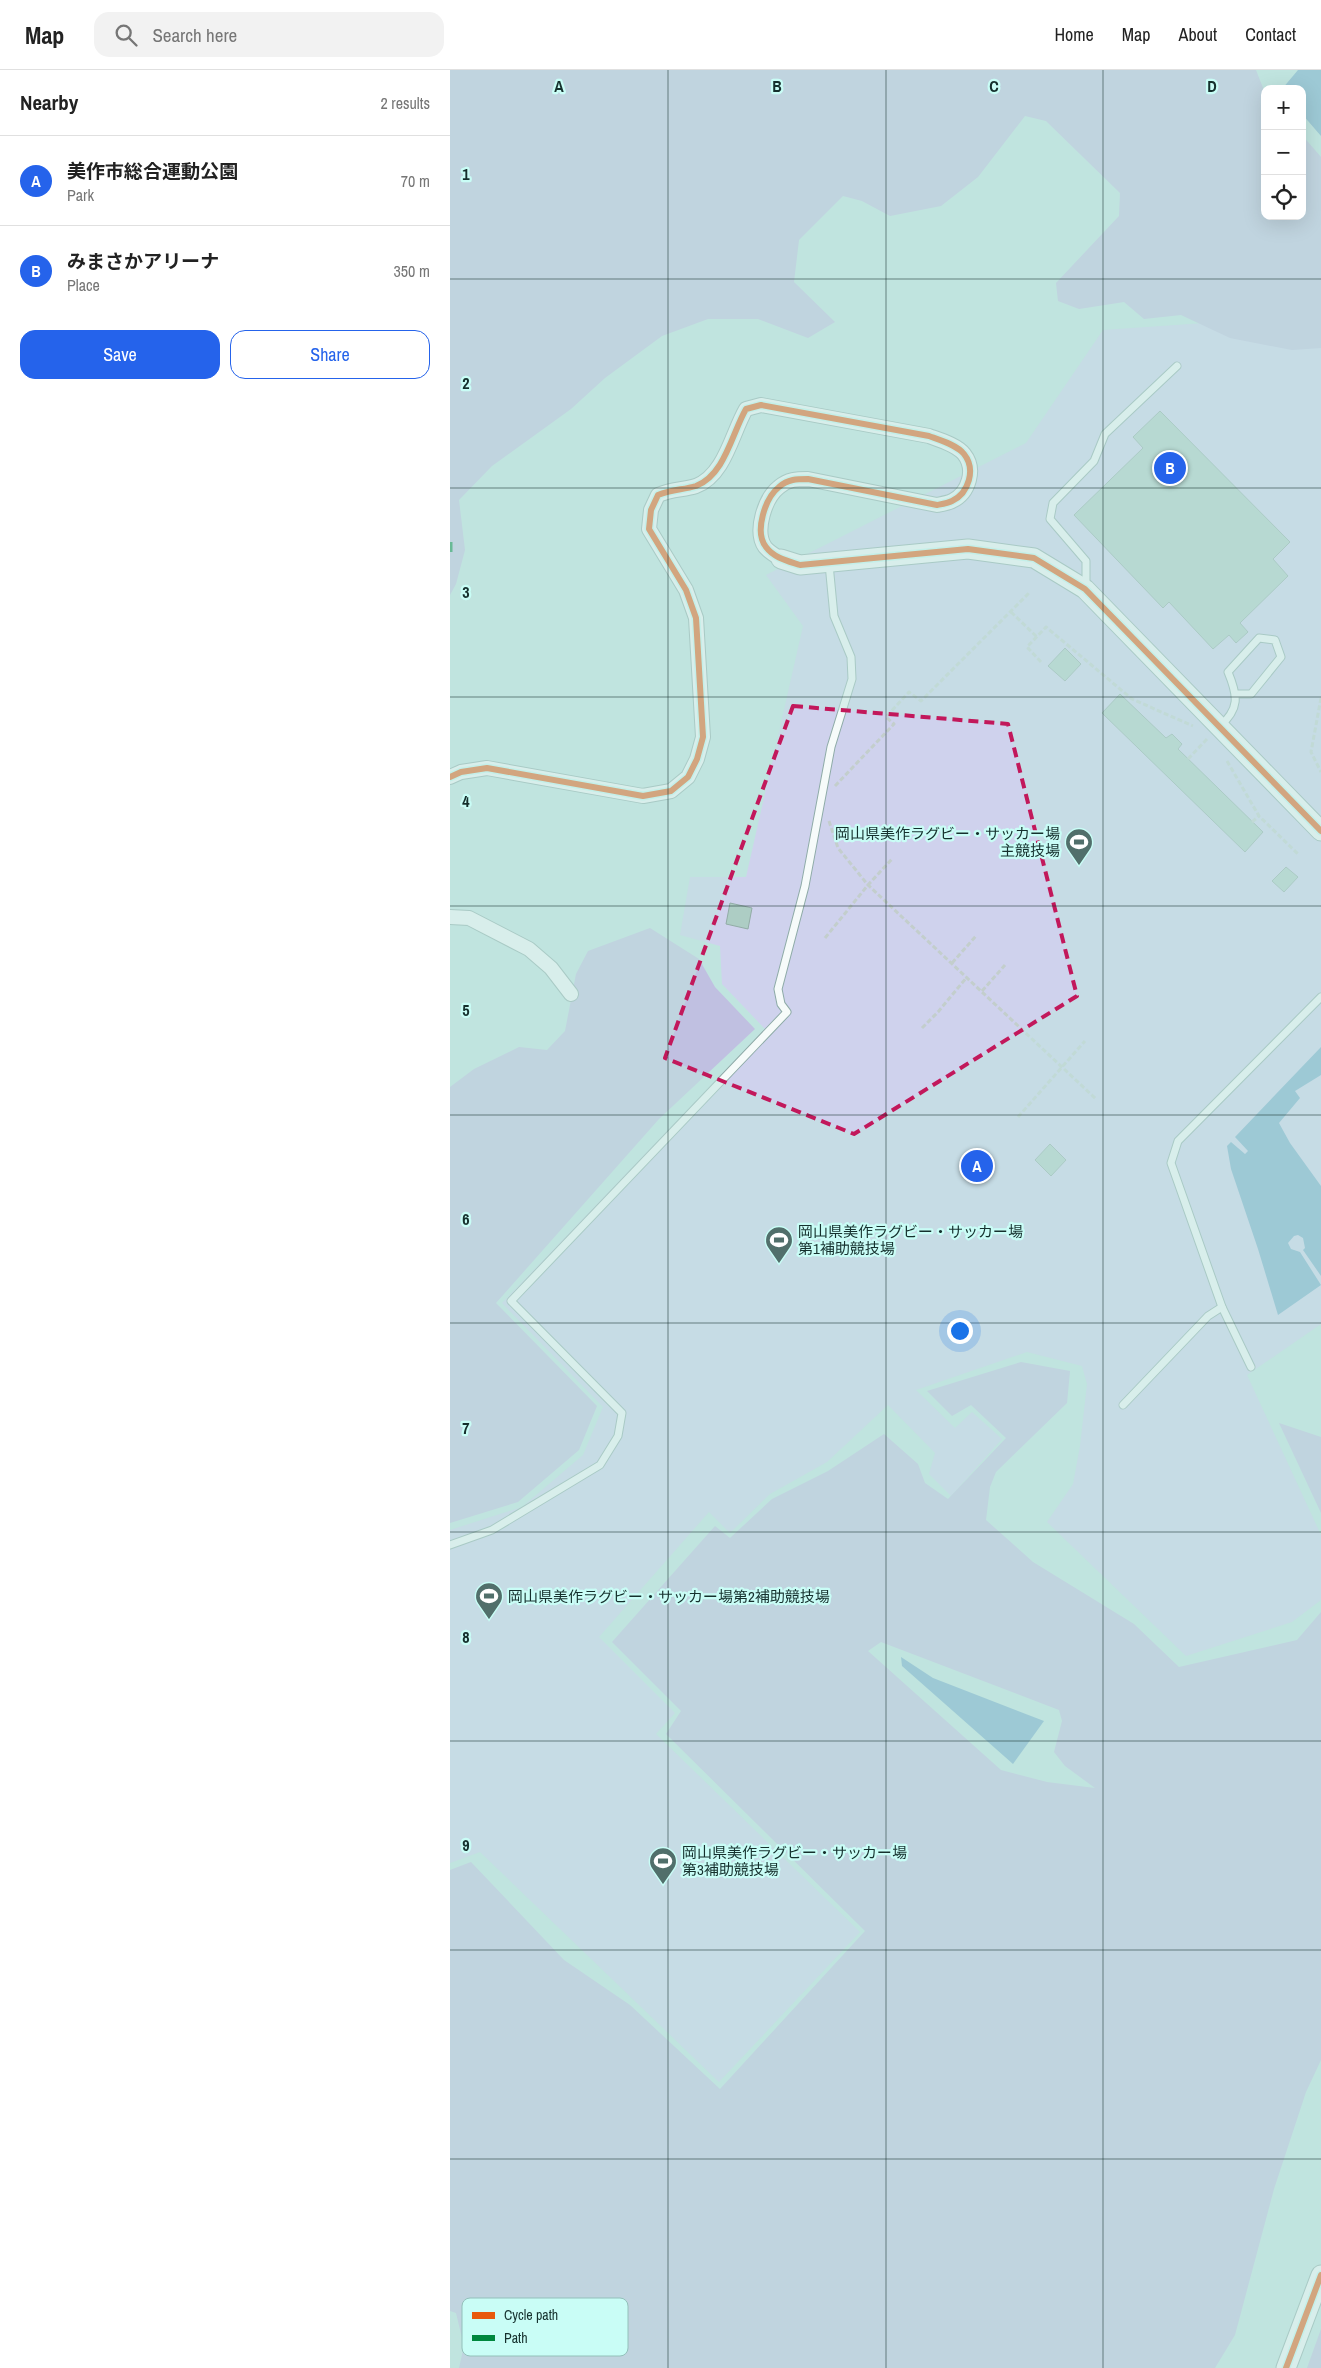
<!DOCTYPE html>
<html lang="en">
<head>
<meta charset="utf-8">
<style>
	:root { --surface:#fff; --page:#f2f2f2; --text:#222; --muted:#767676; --line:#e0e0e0; --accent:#2563eb }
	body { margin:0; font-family:"Archivo Narrow","Noto Sans JP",sans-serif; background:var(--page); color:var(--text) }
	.controls { position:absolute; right:15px; top:15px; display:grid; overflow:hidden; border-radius:10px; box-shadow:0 5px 20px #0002 }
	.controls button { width:45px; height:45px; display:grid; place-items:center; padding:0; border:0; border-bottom:1px solid var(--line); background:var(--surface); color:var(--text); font:25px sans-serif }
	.you { position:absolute; left:509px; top:1260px; width:18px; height:18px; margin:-12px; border:4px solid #fff; border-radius:50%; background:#1a73e8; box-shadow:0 0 0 8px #1a73e833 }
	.badge { display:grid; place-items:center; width:32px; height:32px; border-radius:50%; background:var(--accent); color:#fff; font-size:16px; font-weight:700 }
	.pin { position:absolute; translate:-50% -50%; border:2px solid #fff; box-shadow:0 1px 5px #0006 }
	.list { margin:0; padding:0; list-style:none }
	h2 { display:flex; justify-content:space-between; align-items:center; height:65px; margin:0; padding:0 20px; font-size:21px }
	h2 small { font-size:16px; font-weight:400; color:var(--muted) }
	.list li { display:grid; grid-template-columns:32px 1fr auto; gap:15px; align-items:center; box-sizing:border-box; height:90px; padding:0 20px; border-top:1px solid var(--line) }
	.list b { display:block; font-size:19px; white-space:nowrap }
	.list p { margin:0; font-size:16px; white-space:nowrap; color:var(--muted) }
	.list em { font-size:16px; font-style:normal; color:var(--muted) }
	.actions { display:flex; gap:10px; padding:15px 20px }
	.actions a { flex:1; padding:11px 0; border:1px solid var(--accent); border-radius:15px; text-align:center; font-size:18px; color:var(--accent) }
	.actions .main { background:var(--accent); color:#fff }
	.icon { flex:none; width:28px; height:28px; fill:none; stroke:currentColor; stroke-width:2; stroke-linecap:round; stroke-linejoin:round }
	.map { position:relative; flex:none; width:871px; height:2298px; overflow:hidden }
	header { display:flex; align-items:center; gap:30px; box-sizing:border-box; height:70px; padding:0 25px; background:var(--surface); border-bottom:1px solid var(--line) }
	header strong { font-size:24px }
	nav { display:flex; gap:28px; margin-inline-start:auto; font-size:18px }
	.search { width:350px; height:45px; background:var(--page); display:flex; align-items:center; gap:12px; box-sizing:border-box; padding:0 18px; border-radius:15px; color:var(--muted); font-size:19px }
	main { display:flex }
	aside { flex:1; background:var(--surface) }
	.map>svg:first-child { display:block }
	.green { fill:#cfd2ed }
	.forest { fill:#c0c0e1; fill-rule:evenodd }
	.water { fill:#74a9ca }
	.building { fill:#adcdc4; stroke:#92aca6 }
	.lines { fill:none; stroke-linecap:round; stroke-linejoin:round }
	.lane-casing { stroke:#8eaba7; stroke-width:9 }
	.street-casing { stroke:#8eaba7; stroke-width:16 }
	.secondary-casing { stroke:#8eaba7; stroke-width:21 }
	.path { stroke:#c3cecc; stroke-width:3; stroke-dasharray:5 2.5; stroke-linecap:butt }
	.lane { stroke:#f6fbfa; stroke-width:7 }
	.street { stroke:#f6fbfa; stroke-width:14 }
	.secondary { stroke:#f6fbfa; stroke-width:19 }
	.quiet { stroke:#00873e; stroke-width:5; stroke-dasharray:10 5; stroke-linecap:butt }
	.cycleway-casing { stroke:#c9fdf6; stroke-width:9 }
	.cycleway { stroke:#e8590c; stroke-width:6 }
	.marked { fill:none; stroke:#c2185b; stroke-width:4; stroke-dasharray:10 6; stroke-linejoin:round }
	.grid { fill:none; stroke:#15302d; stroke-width:1; stroke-opacity:0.55 }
	.labels { text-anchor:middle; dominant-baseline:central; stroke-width:4.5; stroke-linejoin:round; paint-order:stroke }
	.poi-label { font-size:15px; fill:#15302d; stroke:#c9fdf6; text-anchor:start }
	.key { fill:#c9fdf6; stroke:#93c0ba; stroke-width:1 }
	.key-label { font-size:14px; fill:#15302d }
	.grid-label { font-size:16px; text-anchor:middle; font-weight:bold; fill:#15302d; stroke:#c9fdf6; stroke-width:4.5; stroke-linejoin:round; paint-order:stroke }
</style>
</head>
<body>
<header>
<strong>Map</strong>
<div class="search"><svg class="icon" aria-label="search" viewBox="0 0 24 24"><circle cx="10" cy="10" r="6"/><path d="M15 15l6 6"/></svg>Search here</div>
<nav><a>Home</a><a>Map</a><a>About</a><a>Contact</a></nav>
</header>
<main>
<aside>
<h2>Nearby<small>2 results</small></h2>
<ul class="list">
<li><span class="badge">A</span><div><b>美作市総合運動公園</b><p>Park</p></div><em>70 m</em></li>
<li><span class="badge">B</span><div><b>みまさかアリーナ</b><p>Place</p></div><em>350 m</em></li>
</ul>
<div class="actions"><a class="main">Save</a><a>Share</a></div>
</aside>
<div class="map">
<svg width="871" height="2298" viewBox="0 0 871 2298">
	<rect width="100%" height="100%" fill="#c0e4df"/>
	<polygon class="green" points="871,239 871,1254 797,1305 871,1465 871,1530 842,1552 736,1586 597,1452 623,1414 630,1376 637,1314 632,1296 577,1282 466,1320 505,1358 522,1342 552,1369 501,1426 479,1404 485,1383 438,1335 377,1392 320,1424 280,1463 259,1442 149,1567 225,1643 206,1664 410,1862 269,2012 30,1782 0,1793 0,1460 72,1437 133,1385 153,1337 52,1233 315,959 272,914 270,876 230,865 240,807 296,807 353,556 316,505 576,373 653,260 813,249"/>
	<g class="forest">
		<polygon points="0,0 806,0 815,23 815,146 852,146 852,65 871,87 871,278 842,280 780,268 731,245 694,249 674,232 629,239 608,231 606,213 669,146 670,123 596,51 575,46 528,107 491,136 440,146 412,131 393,126 349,170 344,212 385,252 358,268 308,249 258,249 212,266 155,308 121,339 42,396 9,430 15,480 6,514 0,525"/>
		<polygon points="200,858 249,889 265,917 305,959 209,1049 46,1233 147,1336 129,1380 68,1432 0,1453 0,1017 24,999 69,977 97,980 115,961 126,904 138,881"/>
		<path d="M571 1292 620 1301 617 1333 546 1402 540 1417 536 1450 583 1492 684 1554 729 1597 847 1570 871 1542V1990L856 2022 824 2119 785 2265 765 2298H9L14 2276 6 2243 0 2241V1800L21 1792 114 1890 180 1935 270 2019 415 1861 216 1664 231 1641 162 1572 265 1456 280 1468 322 1429 378 1401 434 1364 468 1394 475 1413 498 1429 556 1368 521 1335 502 1346 477 1321ZM431 1572 609 1640 612 1651 604 1682 615 1696 645 1718 597 1712 551 1700 418 1581Z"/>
		<polygon points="829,1353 871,1367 871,1443"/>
		<polygon points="871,2259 871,2298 857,2298"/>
	</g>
	<g class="water">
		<polygon points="848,0 871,0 871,66 852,44 852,19 832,19"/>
		<polygon points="871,977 871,1005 845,1021 850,1028 829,1053 840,1073 871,1116 871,1206 853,1180 855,1178 853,1168 848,1165 844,1166 838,1173 841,1179 850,1182 871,1215 828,1245 808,1179 781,1099 777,1076 781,1072 795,1084 798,1081 785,1067"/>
		<polygon points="451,1587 483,1608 594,1651 563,1694 452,1596"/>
	</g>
	<g class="building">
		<polygon points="710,341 840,472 823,489 838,506 790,553 798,562 786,573 779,565 763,579 719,532 713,538 624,445 693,378 683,367"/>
		<polygon points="615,578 631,594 615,611 598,596"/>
		<polygon points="670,624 716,668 722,664 732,674 728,679 813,762 795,782 652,643"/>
		<polygon points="836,797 848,807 834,822 822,811"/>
		<polygon points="280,833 302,838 298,859 276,854"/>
		<polygon points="600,1074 616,1090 601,1106 585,1090"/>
	</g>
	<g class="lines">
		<g class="lane-casing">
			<g id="lane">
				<polyline points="636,516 636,491 600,449 603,433 644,391 655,364 727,296"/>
				<path d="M769 657C790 639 788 626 778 602L809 568 825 570 831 587 801 624H787"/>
				<polyline points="801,1297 772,1237 721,1093 728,1071 871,927"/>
				<polyline points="673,1335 758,1246 772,1237"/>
				<polyline points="0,1475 42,1460 150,1395 168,1366 172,1343 61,1231 337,942 331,934 328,919 355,816 381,677 402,609 401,587 384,546 379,494"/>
			</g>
		</g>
		<g class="street-casing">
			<g id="street">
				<path d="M0 707 11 702 37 698 193 726 221 721 238 707 247 689 253 667 246 548 236 520 199 459 201 440 208 425C222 419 233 420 246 416 275 405 282 363 296 339L311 335 479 366C490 370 507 375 514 384 526 399 519 423 502 431 498 433 492 434 487 435L358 409C347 409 338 409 329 417 315 428 304 461 315 477 319 482 326 486 331 489"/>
				<polyline points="0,847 19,848 79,879 101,898 121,924"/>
			</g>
		</g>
		<g class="secondary-casing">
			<g id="secondary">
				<polyline points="331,489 350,495 518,479 584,488 635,519 871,761"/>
				<polyline points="836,2298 871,2205"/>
			</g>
		</g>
		<g class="path">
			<polyline points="561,542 587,567"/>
			<polyline points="591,592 577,577 596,557 682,629 743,656"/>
			<polyline points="871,628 861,682 871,702"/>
			<polyline points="738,689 758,668"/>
			<polyline points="777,691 809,746 849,785"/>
			<polyline points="385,716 444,654 436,647 459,622 471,631 580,522"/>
			<polyline points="379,751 388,778 418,815 646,1029"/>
			<polyline points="802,752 809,746"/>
			<polyline points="375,868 418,815 442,789"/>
			<polyline points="502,893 526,866"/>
			<polyline points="532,921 555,895"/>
			<polyline points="472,958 488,942 517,907"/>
			<polyline points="568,1047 635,971"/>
		</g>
		<use href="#lane" class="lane"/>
		<use href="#street" class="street"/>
		<use href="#secondary" class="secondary"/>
		<polyline class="quiet" points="0,472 0,485"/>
		<g class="cycleway-casing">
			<g id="cycleway">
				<path d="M0 707 11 702 37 698 193 726 221 721 238 707 247 689 253 667 246 548 236 520 199 459 201 440 208 425C222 419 233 420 246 416 275 405 282 363 296 339L311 335 479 366C490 370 507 375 514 384 526 399 519 423 502 431 498 433 492 434 487 435L358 409C347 409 338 409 329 417 315 428 304 462 316 477 324 488 338 491 350 495L518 479 584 488 635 519 871 761"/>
				<polyline points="836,2298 871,2205"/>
			</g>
		</g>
		<use href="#cycleway" class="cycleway"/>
	</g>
	<path d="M0 0H871V2298H0ZM343 636 558 654 627 926 404 1064 215 988Z" fill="#c0e4df" fill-opacity=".55" fill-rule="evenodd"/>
	<path class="marked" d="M343 636 558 654 627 926 404 1064 215 988Z"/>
	<path class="grid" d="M218 0V2298M436 0V2298M653 0V2298M0 209H871M0 418H871M0 627H871M0 836H871M0 1045H871M0 1253H871M0 1462H871M0 1671H871M0 1880H871M0 2089H871"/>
	<defs>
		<g id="stadium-pin" transform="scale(1.4375)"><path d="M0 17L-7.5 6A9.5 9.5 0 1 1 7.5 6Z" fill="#516f6b" stroke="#c9fdf6"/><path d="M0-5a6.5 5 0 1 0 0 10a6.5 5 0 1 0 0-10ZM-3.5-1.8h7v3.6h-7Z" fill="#fff"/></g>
	</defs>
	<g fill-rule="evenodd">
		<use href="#stadium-pin" x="629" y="772"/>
		<use href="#stadium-pin" x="329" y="1170"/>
		<use href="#stadium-pin" x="39" y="1526"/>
		<use href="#stadium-pin" x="213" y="1791"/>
	</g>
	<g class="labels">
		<g class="poi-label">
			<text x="610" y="763" text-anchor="end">岡山県美作ラグビー・サッカー場<tspan x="610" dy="17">主競技場</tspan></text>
			<text x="348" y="1161">岡山県美作ラグビー・サッカー場<tspan x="348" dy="17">第1補助競技場</tspan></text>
			<text x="58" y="1526">岡山県美作ラグビー・サッカー場第2補助競技場</text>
			<text x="232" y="1782">岡山県美作ラグビー・サッカー場<tspan x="232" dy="17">第3補助競技場</tspan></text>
		</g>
	</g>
	<rect x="12" y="2228" width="166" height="58" rx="8" class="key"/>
	<rect x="22" y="2242" width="23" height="7" fill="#e8590c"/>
	<rect x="22" y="2265" width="23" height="6" fill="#00873e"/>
	<g class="key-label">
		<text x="54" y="2250">Cycle path</text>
		<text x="54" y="2273">Path</text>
	</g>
	<g class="grid-label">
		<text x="109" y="22">A</text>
		<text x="327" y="22">B</text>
		<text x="544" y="22">C</text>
		<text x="762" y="22">D</text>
		<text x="16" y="110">1</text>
		<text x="16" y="319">2</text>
		<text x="16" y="528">3</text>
		<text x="16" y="737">4</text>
		<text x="16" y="946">5</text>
		<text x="16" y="1155">6</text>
		<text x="16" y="1364">7</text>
		<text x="16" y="1573">8</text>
		<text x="16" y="1781">9</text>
	</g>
</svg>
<div class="controls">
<button>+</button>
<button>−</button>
<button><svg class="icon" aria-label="locate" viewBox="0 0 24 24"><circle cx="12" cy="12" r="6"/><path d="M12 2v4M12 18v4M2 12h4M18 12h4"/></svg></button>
</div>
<div class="you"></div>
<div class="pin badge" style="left:527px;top:1096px">A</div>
<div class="pin badge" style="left:720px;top:398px">B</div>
</div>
</main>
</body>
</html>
